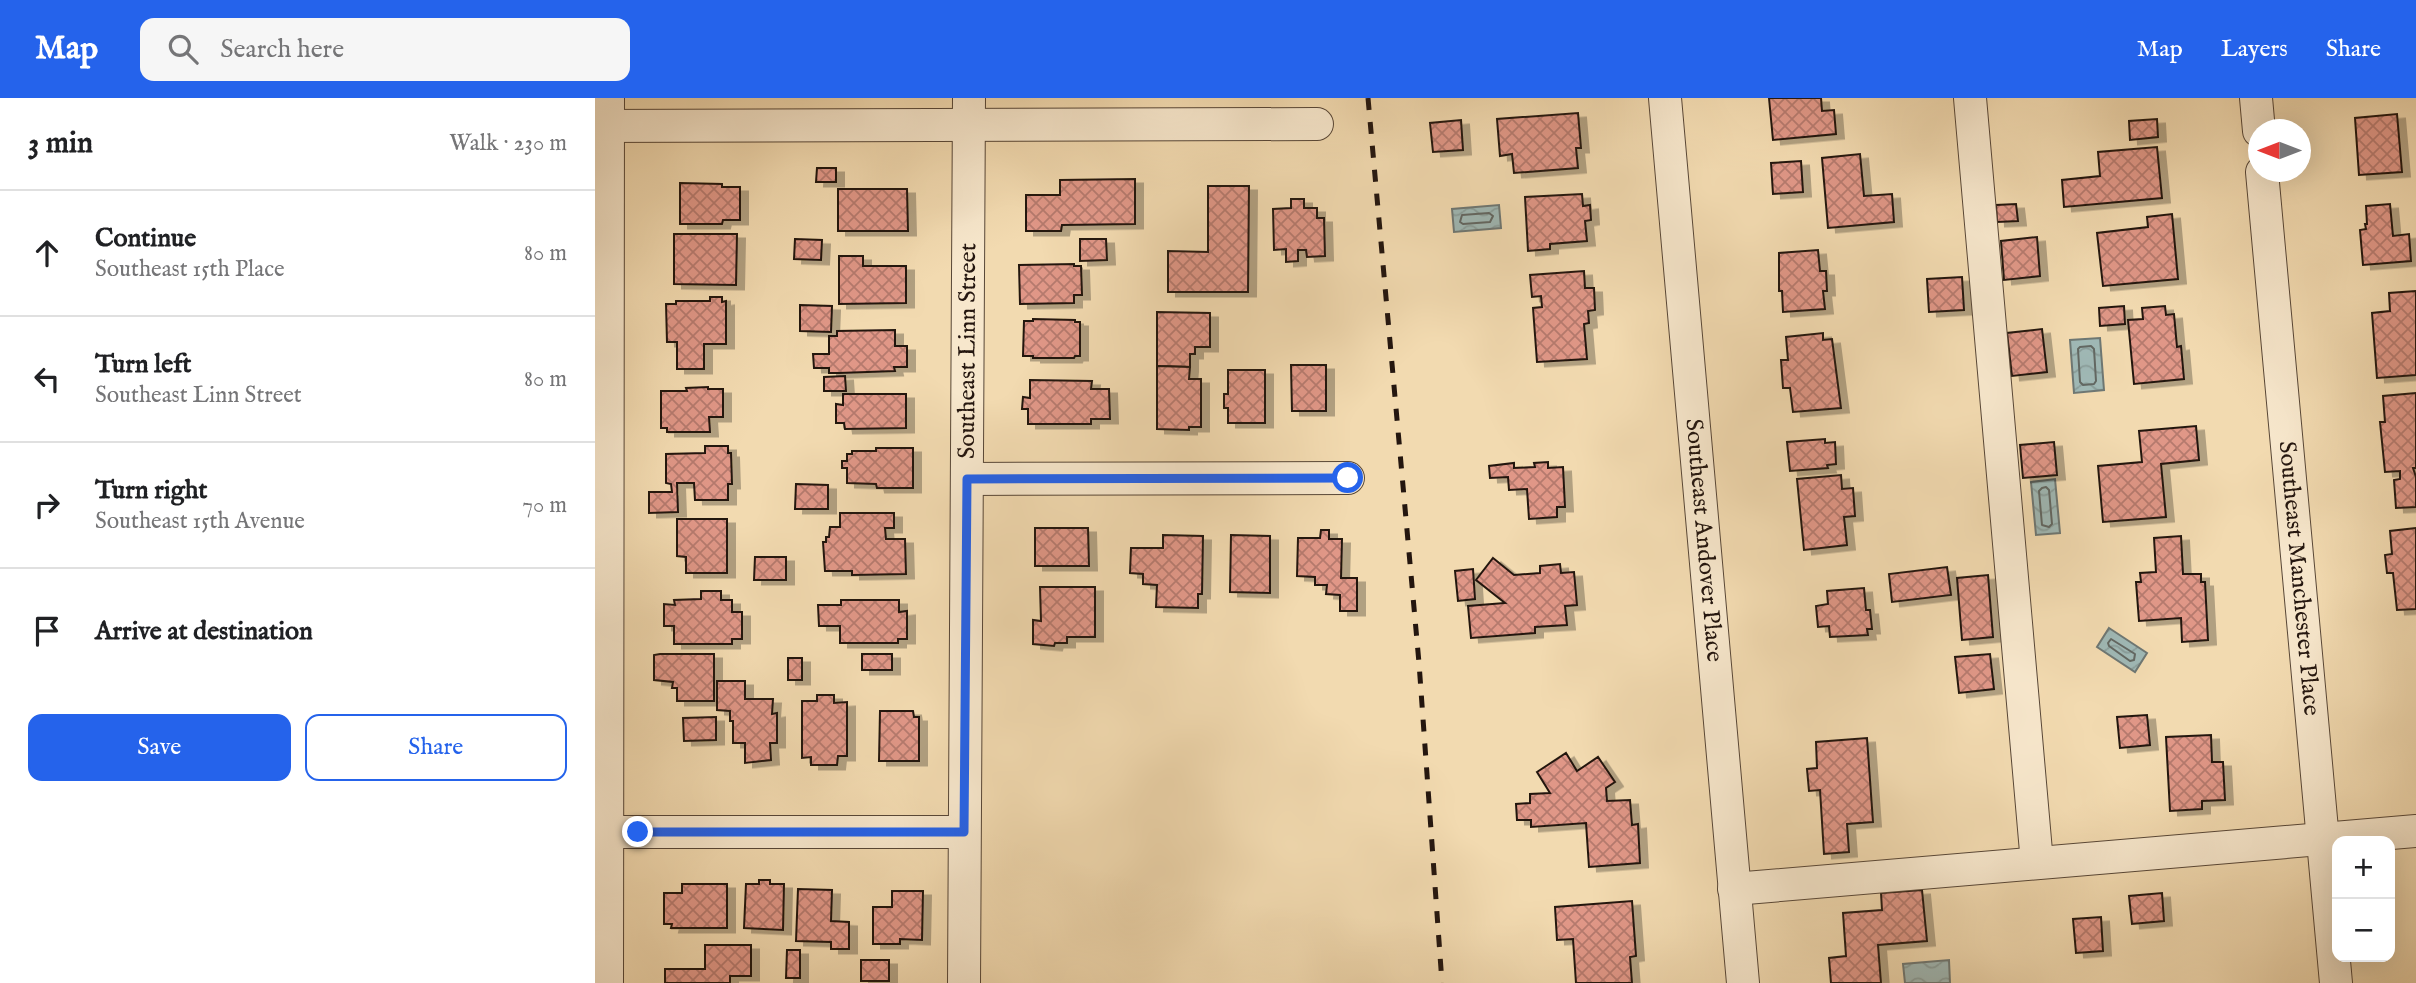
<!DOCTYPE html>
<html lang="en">
<head>
<meta charset="utf-8">
<style>
	:root { --surface:#fff; --page:#f6f6f6; --text:#202124; --muted:#757577; --line:#e0e0e0; --accent:#2563eb }
	body { margin:0; font-family:"IM FELL English",serif; background:var(--page); color:var(--text) }
	.controls { position:absolute; right:21px; bottom:21px; display:grid; overflow:hidden; border-radius:14px; box-shadow:0 7px 28px #0002 }
	.controls button { width:63px; height:63px; display:grid; place-items:center; padding:0; border:0; border-bottom:2px solid var(--line); background:var(--surface); color:var(--text); font:35px sans-serif }
	.compass { position:absolute; left:1653px; top:21px; width:63px; height:63px; border-radius:50%; background:var(--surface); box-shadow:0 7px 28px #0002; rotate:270deg }
	.stop { position:absolute; width:21px; height:21px; margin:-16px; border:5px solid #2563eb; border-radius:50%; background:#fff }
	.stop.end { background:#2563eb; border-color:#fff; box-shadow:0 2px 7px #0008 }
	.list { margin:0; padding:0; list-style:none }
	h2 { display:flex; justify-content:space-between; align-items:center; height:91px; margin:0; padding:0 28px; font-size:30px }
	h2 small { font-size:23px; font-weight:400; color:var(--muted) }
	.list li { display:grid; grid-template-columns:46px 1fr auto; gap:21px; align-items:center; box-sizing:border-box; height:126px; padding:0 28px; border-top:2px solid var(--line) }
	.list b { display:block; font-size:26px; white-space:nowrap }
	.list p { margin:0; font-size:23px; white-space:nowrap; color:var(--muted) }
	.list em { font-size:23px; font-style:normal; color:var(--muted) }
	.actions { display:flex; gap:14px; padding:21px 28px }
	.actions a { flex:1; padding:16px 0; border:2px solid var(--accent); border-radius:14px; text-align:center; font-size:24px; color:var(--accent) }
	.actions .main { background:var(--accent); color:#fff }
	.icon { flex:none; width:38px; height:38px; fill:none; stroke:currentColor; stroke-width:2; stroke-linecap:round; stroke-linejoin:round }
	.map { position:relative; flex:none; width:1821px; height:885px; overflow:hidden }
	header { display:flex; align-items:center; gap:42px; box-sizing:border-box; height:98px; padding:0 35px; background:var(--accent); color:#fff }
	header strong { font-size:33px }
	nav { display:flex; gap:38px; margin-inline-start:auto; font-size:24px }
	.search { width:490px; height:63px; background:var(--page); display:flex; align-items:center; gap:18px; box-sizing:border-box; padding:0 24px; border-radius:14px; color:var(--muted); font-size:26px }
	main { display:flex }
	aside { flex:1; background:var(--surface) }
	.map>svg:first-child { display:block }
	.water { fill:url(#water-waves); stroke:#6e7773; stroke-width:2 }
	.lines { fill:none; stroke-linecap:round; stroke-linejoin:round }
	.shore { stroke:#626762; stroke-width:2 }
	.building { fill:url(#building-cross-hatch); stroke:#24160f; stroke-width:2; filter:url(#shadow) }
	.minor-casing { stroke:#584737; stroke-width:34 }
	.minor { stroke:#f7e7cc; stroke-width:32 }
	.rail { stroke:#24160f; stroke-width:5; stroke-dasharray:12 12; stroke-linecap:butt }
	.route { stroke:#2563eb; stroke-width:9 }
	.labels { text-anchor:middle; dominant-baseline:central; stroke-width:7; stroke-linejoin:round; paint-order:stroke }
	.street-label { font-size:24px; fill:#24160f; stroke:#f7e7cc }
</style>
</head>
<body>
<header>
<strong>Map</strong>
<div class="search"><svg class="icon" aria-label="search" viewBox="0 0 24 24"><circle cx="10" cy="10" r="6"/><path d="M15 15l6 6"/></svg>Search here</div>
<nav><a>Map</a><a>Layers</a><a>Share</a></nav>
</header>
<main>
<aside>
<h2>3 min<small>Walk · 230 m</small></h2>
<ul class="list">
<li><svg class="icon" aria-label="ahead" viewBox="0 0 24 24"><path d="M12 20V5M6 11l6-6 6 6"/></svg><div><b>Continue</b><p>Southeast 15th Place</p></div><em>80 m</em></li>
<li><svg class="icon" aria-label="left" viewBox="0 0 24 24"><path d="M17 20v-9H6M10 6l-5 5 5 5"/></svg><div><b>Turn left</b><p>Southeast Linn Street</p></div><em>80 m</em></li>
<li><svg class="icon" aria-label="right" viewBox="0 0 24 24"><path d="M7 20v-9h11M14 6l5 5-5 5"/></svg><div><b>Turn right</b><p>Southeast 15th Avenue</p></div><em>70 m</em></li>
<li><svg class="icon" aria-label="arrive" viewBox="0 0 24 24"><path d="M6 21V4h12l-3 4 3 4H6"/></svg><div><b>Arrive at destination</b></div></li>
</ul>
<div class="actions"><a class="main">Save</a><a>Share</a></div>
</aside>
<div class="map">
<svg width="1821" height="885" viewBox="0 0 1821 885">
	<defs>
		<pattern id="water-waves" width="16" height="10" patternUnits="userSpaceOnUse" patternTransform="scale(1.75)"><rect width="16" height="10" fill="#9fb8b5"/><path d="M0 5q4-4 8 0t8 0" fill="none" stroke="#899d9a"/></pattern>
		<pattern id="building-cross-hatch" width="8" height="8" patternUnits="userSpaceOnUse" patternTransform="scale(1.75)"><rect width="8" height="8" fill="#e09787"/><path d="M0 0l8 8M0 8l8-8" fill="none" stroke="#b57a6d"/></pattern>
		<filter id="shadow"><feDropShadow dx="8" dy="4.5" stdDeviation="0" flood-color="#0004"/></filter>
	</defs>
	<rect width="100%" height="100%" fill="#f2dab0"/>
	<filter id="stains"><feTurbulence type="fractalNoise" baseFrequency=".00286" numOctaves="4"/><feColorMatrix values="0 0 0 0 .2 0 0 0 0 .09 0 0 0 0 .02 0 0 0 .5 -.17"/></filter>
	<radialGradient id="worn" r=".72"><stop offset=".6" stop-color="#630" stop-opacity="0"/><stop offset="1" stop-color="#630" stop-opacity=".3"/></radialGradient>
	<g class="water">
		<polygon points="904,107 906,130 859,134 857,111"/>
		<polygon points="1505,240 1509,292 1479,295 1475,242"/>
		<polygon points="1460,381 1465,435 1441,437 1436,384"/>
		<polygon points="1514,530 1552,555 1540,574 1502,549"/>
		<polygon points="1354,862 1355,885 1310,885 1308,866"/>
	</g>
	<g class="lines">
		<g class="shore">
			<polygon points="894,115 898,118 895,124 868,126 865,124 867,117"/>
			<polygon points="1496,248 1499,251 1501,283 1499,286 1488,287 1485,284 1483,251 1485,249"/>
			<polygon points="1447,390 1451,389 1454,392 1457,426 1454,429 1447,427 1444,393"/>
			<polygon points="1516,541 1540,556 1539,562 1535,563 1514,548 1513,545"/>
		</g>
	</g>
	<g class="building">
		<polygon points="1174,0 1226,0 1227,13 1239,12 1241,36 1178,42"/>
		<polygon points="983,15 986,50 981,50 983,70 919,75 917,56 905,58 902,21"/>
		<polygon points="1802,16 1807,74 1764,77 1760,20"/>
		<polygon points="1562,21 1563,39 1535,42 1534,23"/>
		<polygon points="866,22 868,52 838,54 835,25"/>
		<polygon points="1562,49 1567,100 1469,109 1467,82 1505,78 1503,54"/>
		<polygon points="1265,56 1269,98 1297,96 1299,124 1233,130 1227,60"/>
		<polygon points="1206,63 1208,94 1178,96 1176,65"/>
		<polygon points="222,70 241,70 241,84 221,84"/>
		<polygon points="540,81 540,126 467,127 466,133 431,133 431,97 465,97 465,82"/>
		<polygon points="85,85 127,86 127,89 145,89 145,122 128,122 127,126 85,126"/>
		<polygon points="613,88 654,88 653,194 573,194 573,153 613,154"/>
		<polygon points="243,91 312,91 313,133 243,133"/>
		<polygon points="987,96 988,108 995,107 996,122 990,123 992,143 955,146 955,151 933,153 930,99"/>
		<polygon points="696,101 709,101 709,110 722,110 722,120 729,120 730,158 712,159 711,152 703,152 703,163 691,164 691,151 679,152 678,111 696,110"/>
		<polygon points="1421,106 1423,123 1402,124 1401,107"/>
		<polygon points="1795,106 1798,138 1814,136 1816,163 1768,167 1765,132 1771,131 1770,126 1772,126 1771,108"/>
		<polygon points="1577,116 1583,181 1508,188 1502,135 1553,129 1552,119"/>
		<polygon points="79,136 142,136 141,187 79,186"/>
		<polygon points="1442,139 1445,178 1409,182 1406,143"/>
		<polygon points="200,141 227,142 226,162 199,161"/>
		<polygon points="485,141 511,141 512,162 485,163"/>
		<polygon points="1223,152 1225,173 1231,173 1232,193 1228,193 1230,211 1188,214 1187,193 1184,193 1184,155"/>
		<polygon points="244,158 268,158 268,168 311,168 311,205 244,206"/>
		<polygon points="479,166 479,168 486,168 487,197 479,197 479,205 425,206 424,167"/>
		<polygon points="989,173 990,190 999,190 1000,212 993,213 994,225 989,226 992,261 942,264 938,210 947,209 946,198 937,199 935,177"/>
		<polygon points="1367,179 1369,212 1334,214 1332,181"/>
		<polygon points="1821,193 1821,277 1782,280 1777,215 1795,213 1794,195"/>
		<polygon points="115,199 127,199 127,204 131,203 131,246 109,246 109,271 82,271 82,244 72,244 71,206 81,206 81,203 115,203"/>
		<polygon points="205,207 237,208 236,234 205,233"/>
		<polygon points="1529,208 1530,226 1505,228 1504,210"/>
		<polygon points="1570,208 1571,217 1579,216 1582,249 1586,248 1589,281 1539,286 1533,222 1548,221 1547,210"/>
		<polygon points="562,214 615,215 615,249 600,249 600,256 595,256 595,269 562,268"/>
		<polygon points="438,221 480,222 480,224 485,224 485,258 480,258 479,260 438,260 438,258 428,258 429,223 438,223"/>
		<polygon points="1447,231 1452,274 1417,278 1412,235"/>
		<polygon points="300,232 300,248 312,248 312,269 299,269 300,273 244,275 234,275 234,270 219,270 218,256 234,256 234,238 242,238 242,233"/>
		<polygon points="1228,235 1228,242 1237,241 1246,310 1198,314 1195,290 1188,290 1186,262 1193,262 1191,239"/>
		<polygon points="696,267 731,267 731,313 697,313"/>
		<polygon points="562,268 595,269 594,281 606,281 606,329 594,329 594,332 562,331"/>
		<polygon points="633,272 670,272 670,325 633,325 633,310 629,310 629,296 633,296"/>
		<polygon points="250,278 251,293 229,293 229,279"/>
		<polygon points="435,282 497,283 496,291 514,291 515,321 496,321 496,326 433,326 433,311 427,311 428,299 435,300"/>
		<polygon points="113,289 113,291 128,291 128,319 114,319 115,334 72,334 72,330 66,330 66,293 92,293 91,290"/>
		<polygon points="1821,295 1821,370 1818,370 1821,379 1821,409 1801,410 1799,382 1805,381 1805,373 1790,374 1785,324 1790,324 1788,298"/>
		<polygon points="248,296 311,296 311,330 250,331 249,325 241,325 241,306 248,307"/>
		<polygon points="1601,328 1604,362 1566,366 1571,419 1508,424 1503,368 1547,364 1544,333"/>
		<polygon points="1230,341 1230,345 1240,344 1241,366 1232,367 1233,370 1195,373 1192,344"/>
		<polygon points="1459,344 1462,377 1428,380 1425,347"/>
		<polygon points="110,348 133,348 133,355 136,355 137,386 133,386 133,402 100,402 99,385 82,385 83,414 54,415 54,394 77,394 76,386 71,385 71,356 110,355"/>
		<polygon points="281,350 318,350 318,390 282,390 281,386 252,385 252,370 247,370 247,363 252,363 252,356 257,356 257,353 281,353"/>
		<polygon points="953,364 953,370 968,369 970,409 962,409 962,419 934,421 932,391 914,392 913,379 895,380 894,368 919,365 919,370 940,369 939,365"/>
		<polygon points="1246,377 1247,391 1258,390 1260,418 1249,419 1252,447 1209,452 1202,381"/>
		<polygon points="201,386 233,387 233,411 200,411"/>
		<polygon points="245,415 299,415 299,430 290,430 291,441 310,441 311,476 257,477 257,473 230,473 228,444 231,444 231,439 234,439 235,429 245,429"/>
		<polygon points="82,421 132,421 132,475 91,475 91,459 82,458"/>
		<polygon points="440,430 493,430 494,468 440,468"/>
		<polygon points="1821,430 1821,511 1802,512 1798,475 1792,475 1790,457 1797,456 1795,433"/>
		<polygon points="726,432 734,432 734,441 747,441 746,480 762,480 762,513 745,513 745,497 731,496 732,487 720,487 720,479 702,478 703,440 725,440"/>
		<polygon points="568,437 608,438 607,496 603,496 603,510 561,509 562,487 548,486 548,476 535,475 536,450 568,450"/>
		<polygon points="636,437 675,438 675,495 635,494"/>
		<polygon points="1586,438 1588,476 1606,476 1606,484 1610,484 1613,542 1587,544 1586,520 1544,523 1541,484 1546,484 1545,475 1561,474 1559,440"/>
		<polygon points="160,459 191,459 191,482 159,482"/>
		<polygon points="898,460 919,477 945,475 945,468 965,466 966,475 979,474 982,507 970,508 972,527 940,529 940,535 876,540 873,508 910,505 881,482"/>
		<polygon points="1352,469 1356,497 1297,504 1294,476"/>
		<polygon points="878,471 880,501 863,503 860,473"/>
		<polygon points="1393,477 1398,539 1367,542 1362,480"/>
		<polygon points="445,489 500,489 500,539 472,539 472,545 460,545 459,548 438,546 438,522 446,523"/>
		<polygon points="1269,490 1271,512 1275,512 1277,531 1272,531 1273,537 1235,539 1234,528 1223,529 1221,508 1233,506 1232,493"/>
		<polygon points="106,493 126,493 126,502 137,502 137,514 147,514 147,541 137,541 137,546 79,546 79,528 69,528 69,506 80,507 79,502 106,501"/>
		<polygon points="246,502 304,502 304,514 312,513 312,541 303,541 303,545 245,545 245,528 224,528 223,507 246,507"/>
		<polygon points="65,556 119,556 119,603 82,603 82,590 77,590 78,584 59,582 59,557"/>
		<rect x="267" y="556" width="30" height="16"/>
		<polygon points="1395,556 1399,591 1364,595 1360,559"/>
		<rect x="193" y="560" width="14" height="22"/>
		<polygon points="122,583 150,583 150,601 178,601 177,616 182,615 182,645 175,645 176,662 150,665 150,645 138,645 138,623 135,623 135,613 122,612"/>
		<polygon points="222,597 239,597 239,605 252,604 252,658 243,658 242,667 216,667 216,659 207,660 207,603 222,603"/>
		<polygon points="285,613 318,613 319,619 324,619 324,663 284,663"/>
		<polygon points="1552,617 1555,647 1525,650 1522,619"/>
		<polygon points="121,619 121,642 89,643 88,620"/>
		<polygon points="1616,637 1617,664 1628,664 1630,702 1607,703 1607,711 1575,713 1571,639"/>
		<polygon points="1272,640 1278,724 1252,726 1254,754 1229,756 1225,692 1214,693 1212,671 1222,670 1221,644"/>
		<polygon points="971,655 982,673 1003,659 1020,684 1011,690 1012,703 1035,702 1037,727 1043,726 1045,765 994,769 991,725 936,729 936,722 922,722 921,706 935,705 935,696 955,695 942,674"/>
		<polygon points="164,782 175,782 175,786 189,786 188,832 149,830 151,786 164,786"/>
		<polygon points="87,786 132,786 132,830 76,830 77,826 69,826 69,795 87,795"/>
		<polygon points="203,791 237,792 236,823 254,824 254,851 236,851 236,844 201,843"/>
		<polygon points="1327,792 1332,843 1283,847 1286,885 1236,885 1234,860 1251,858 1248,815 1287,812 1286,795"/>
		<polygon points="297,793 328,793 327,842 305,841 305,846 278,846 278,809 297,809"/>
		<polygon points="1567,795 1569,823 1537,826 1534,798"/>
		<polygon points="1037,803 1041,858 1035,859 1037,885 981,885 978,841 962,842 960,809"/>
		<polygon points="1506,819 1508,853 1481,855 1478,821"/>
		<polygon points="110,847 156,847 156,878 135,878 135,885 70,885 70,871 110,871"/>
		<polygon points="192,852 205,852 205,880 191,880"/>
		<rect x="266" y="862" width="28" height="21"/>
	</g>
	<g class="lines">
		<g class="minor-casing">
			<g id="minor">
				<path id="s1" d="M1070 0 1148 885"/>
				<polyline points="1375,0 1442,765"/>
				<polyline points="1661,0 1664,33"/>
				<polyline points="0,28 722,26"/>
				<path id="s2" d="M1667 74 1741 885"/>
				<polyline points="372,381 753,380"/>
				<polyline points="0,734 369,734"/>
				<polyline points="1139,791 1821,733"/>
				<polyline points="12,885 13,0"/>
				<path id="s3" d="M369 885 374 0"/>
			</g>
		</g>
		<use href="#minor" class="minor"/>
		<polyline class="rail" points="773,0 824,565 847,885"/>
	</g>
	<g class="lines">
		<polyline class="route" points="43,734 369,734 372,381 753,380"/>
	</g>
	<g class="labels">
		<g class="street-label">
			<text stroke="none"><textPath href="#s3" startOffset="632">Southeast Linn Street</textPath></text>
			<text stroke="none"><textPath href="#s1" startOffset="444">Southeast Andover Place</textPath></text>
			<text stroke="none"><textPath href="#s2" startOffset="408">Southeast Manchester Place</textPath></text>
		</g>
	</g>
	<rect width="100%" height="100%" filter="url(#stains)"/>
	<rect width="100%" height="100%" fill="url(#worn)"/>
</svg>
<div class="controls">
<button>+</button>
<button>−</button>
</div>
<svg class="compass" viewBox="-18 -18 36 36"><path d="M0-13l5 13h-10z" fill="#e53935"/><path d="M0 13l5-13h-10z" fill="#757577"/></svg>
<div class="stop" style="left:753px;top:380px"></div>
<div class="stop end" style="left:43px;top:734px"></div>
</div>
</main>
</body>
</html>
